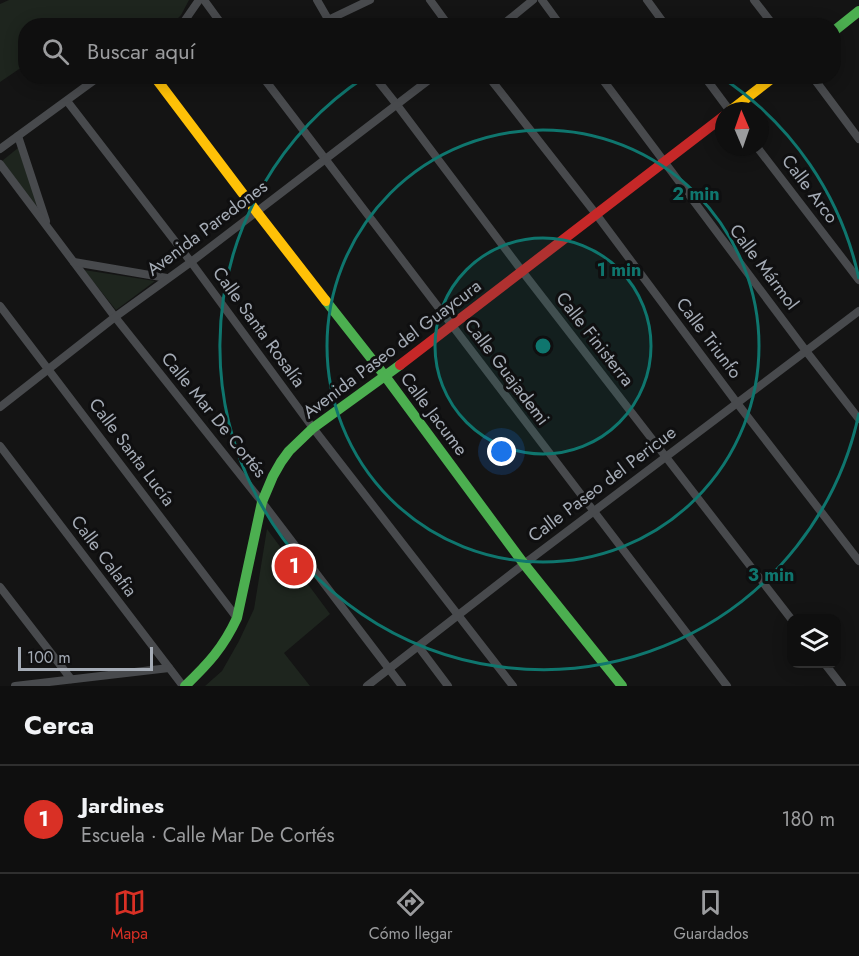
<!DOCTYPE html>
<html lang="es">
<head>
<meta charset="utf-8">
<style>
	:root { --surface:#0f0f0f; --page:#1d1d1d; --text:#f1f3f6; --muted:#9b9c9e; --line:#2f2f2f; --accent:#d93025 }
	body { margin:0; font-family:Jost,sans-serif; background:var(--page); color:var(--text) }
	.controls { position:absolute; right:18px; bottom:18px; display:grid; overflow:hidden; border-radius:12px; box-shadow:0 3px 15px #0003 }
	.controls button { width:54px; height:54px; display:grid; place-items:center; padding:0; border:0; border-bottom:2px solid var(--line); background:var(--surface); color:var(--text); font:30px sans-serif }
	.compass { position:absolute; left:715px; top:102px; width:54px; height:54px; border-radius:50%; background:var(--surface); box-shadow:0 3px 15px #0003; rotate:358deg }
	.scale { position:absolute; left:18px; bottom:15px; width:135px; box-sizing:border-box; padding-left:6px; border:3px solid #a5acb6; border-top:0; font-size:16px; line-height:21px; white-space:nowrap; color:#a5acb6; -webkit-text-stroke:4px #0f0f10; paint-order:stroke }
	.you { position:absolute; left:502px; top:452px; width:21px; height:21px; margin:-15px; border:4px solid #fff; border-radius:50%; background:#1a73e8; box-shadow:0 0 0 9px #1a73e833 }
	.badge { display:grid; place-items:center; width:39px; height:39px; border-radius:50%; background:var(--accent); color:#fff; font-size:20px; font-weight:700 }
	.pin { position:absolute; translate:-50% -50%; border:3px solid #fff; box-shadow:0 2px 6px #0006 }
	.list { margin:0; padding:0; list-style:none }
	h2 { display:flex; justify-content:space-between; align-items:center; height:78px; margin:0; padding:0 24px; font-size:26px }
	h2 small { font-size:20px; font-weight:400; color:var(--muted) }
	.list li { display:grid; grid-template-columns:39px 1fr auto; gap:18px; align-items:center; box-sizing:border-box; height:108px; padding:0 24px; border-top:2px solid var(--line) }
	.list b { display:block; font-size:22px; white-space:nowrap }
	.list p { margin:0; font-size:20px; white-space:nowrap; color:var(--muted) }
	.list em { font-size:20px; font-style:normal; color:var(--muted) }
	.icon { flex:none; width:33px; height:33px; fill:none; stroke:currentColor; stroke-width:2; stroke-linecap:round; stroke-linejoin:round }
	.map { position:relative; flex:none; width:859px; height:686px; overflow:hidden }
	.search { position:absolute; background:var(--surface); box-shadow:0 3px 15px #0003; left:18px; right:18px; top:18px; height:66px; display:flex; align-items:center; gap:15px; box-sizing:border-box; padding:0 21px; border-radius:24px; color:var(--muted); font-size:22px }
	.sheet { height:186px; background:var(--surface) }
	nav { display:flex; justify-content:space-around; align-items:center; box-sizing:border-box; height:84px; border-top:2px solid var(--line); background:var(--surface); font-size:16px; color:var(--muted) }
	nav a { display:grid; justify-items:center; gap:3px }
	nav .on { color:var(--accent) }
	.map>svg:first-child { display:block }
	.green { fill:#1e251e }
	.lines { fill:none; stroke-linecap:round; stroke-linejoin:round }
	.street { stroke:#484a4d; stroke-width:8 }
	.fast { stroke:#4caf50; stroke-width:10 }
	.slow { stroke:#ffc107; stroke-width:10 }
	.jam { stroke:#c62828; stroke-width:10 }
	.ring { fill:none; stroke:#0f766e; stroke-width:3 }
	.labels { text-anchor:middle; dominant-baseline:central; stroke-width:6; stroke-linejoin:round; paint-order:stroke }
	.street-label { font-size:18px; fill:#a5acb6; stroke:#0f0f10 }
	.centre { fill:#0f766e; stroke:#0f0f10; stroke-width:3 }
	.ring-label { font-size:18px; text-anchor:middle; font-weight:bold; fill:#0f766e; stroke:#0f0f10; stroke-width:6; stroke-linejoin:round; paint-order:stroke }
</style>
</head>
<body>
<div class="map">
<svg width="859" height="686" viewBox="0 0 859 686">
	<rect width="100%" height="100%" fill="#141414"/>
	<g class="green">
		<polygon points="9,0 189,0 181,15 171,25 26,26 25,65 0,82 0,4"/>
		<polygon points="18,148 39,209 2,161"/>
		<polygon points="84,270 155,281 116,310"/>
		<polygon points="267,529 330,614 284,653 310,686 205,686 222,671 239,641 254,609"/>
	</g>
	<g class="lines">
		<g class="street">
			<polyline points="204,0 223,26"/>
			<polyline points="317,0 332,26"/>
			<polyline points="430,0 449,26"/>
			<polyline points="542,0 561,26"/>
			<polyline points="647,0 666,26"/>
			<polyline points="754,0 774,26"/>
			<polyline points="328,20 370,0"/>
			<polyline points="181,26 199,0"/>
			<polyline points="501,26 533,0"/>
			<polyline points="262,76 727,686"/>
			<polyline points="374,76 397,105 522,271 792,620"/>
			<polyline points="488,76 596,214 737,403 859,561"/>
			<polyline points="600,76 806,351 859,419"/>
			<polyline points="704,76 730,111"/>
			<polyline points="812,76 859,139"/>
			<polyline points="67,101 191,262 313,428 513,686"/>
			<polyline points="18,136 46,221"/>
			<polyline points="757,147 859,280"/>
			<polyline points="0,149 100,76"/>
			<polyline points="0,164 115,317 262,502 402,686"/>
			<polyline points="74,262 167,278"/>
			<polyline points="0,306 237,618"/>
			<polyline points="0,407 115,317 191,262 434,76"/>
			<polyline points="0,446 183,686"/>
			<polyline points="0,587 71,679"/>
			<polyline points="418,646 448,686"/>
			<polyline points="825,664 842,686"/>
			<polyline points="15,686 169,668"/>
			<polyline points="367,686 524,564 859,311"/>
		</g>
		<g class="fast">
			<polyline points="834,31 859,11"/>
			<polyline points="326,301 385,376 524,564 622,686"/>
			<path d="M185 686C208 664 223 648 237 618L262 502 273 476 281 462 289 451 313 428 400 365"/>
		</g>
		<g class="slow">
			<polyline points="154,76 256,211 326,301"/>
			<polyline points="730,111 775,76"/>
		</g>
		<polyline class="jam" points="400,365 724,116"/>
	</g>
	<circle cx="543" cy="346" r="108" fill="#0f766e" fill-opacity=".12"/>
	<g class="ring">
		<circle cx="543" cy="346" r="108"/>
		<circle cx="543" cy="346" r="216"/>
		<path d="M859 413A323 323 0 1 1 365 77M504 25A323 323 0 0 1 582 25M721 77A323 323 0 0 1 859 279"/>
	</g>
	<g class="labels">
		<g class="street-label">
			<text transform="translate(810 189) rotate(53)">Calle Arco</text>
			<text transform="translate(207 228) rotate(-37)">Avenida Paredones</text>
			<text transform="translate(764 267) rotate(53)">Calle Mármol</text>
			<text transform="translate(259 327) rotate(54)">Calle Santa Rosalía</text>
			<text transform="translate(709 338) rotate(53)">Calle Triunfo</text>
			<text transform="translate(595 339) rotate(52)">Calle Finisterra</text>
			<text transform="translate(392 349) rotate(-37)">Avenida Paseo del Guaycura</text>
			<text transform="translate(507 372) rotate(53)">Calle Guajademi</text>
			<text transform="translate(434 414) rotate(53)">Calle Jacume</text>
			<text transform="translate(214 415) rotate(51)">Calle Mar De Cortés</text>
			<text transform="translate(132 452) rotate(53)">Calle Santa Lucía</text>
			<text transform="translate(602 484) rotate(-37)">Calle Paseo del Pericue</text>
			<text transform="translate(104 556) rotate(53)">Calle Calafia</text>
		</g>
	</g>
	<circle cx="543" cy="346" r="9" class="centre"/>
	<g class="ring-label">
		<text x="696" y="200">2 min</text>
		<text x="619" y="276">1 min</text>
		<text x="771" y="581">3 min</text>
	</g>
</svg>
<div class="controls">
<button><svg class="icon" aria-label="layers" viewBox="0 0 24 24"><path d="M12 4l9 5-9 5-9-5zM3 14l9 5 9-5"/></svg></button>
</div>
<svg class="compass" viewBox="-18 -18 36 36"><path d="M0-13l5 13h-10z" fill="#e53935"/><path d="M0 13l5-13h-10z" fill="#9b9c9e"/></svg>
<div class="scale">100 m</div>
<div class="you"></div>
<div class="pin badge" style="left:294px;top:566px">1</div>
<div class="search"><svg class="icon" aria-label="search" viewBox="0 0 24 24"><circle cx="10" cy="10" r="6"/><path d="M15 15l6 6"/></svg>Buscar aquí</div>
</div>
<section class="sheet">
<h2>Cerca<small></small></h2>
<ul class="list">
<li><span class="badge">1</span><div><b>Jardines</b><p>Escuela · Calle Mar De Cortés</p></div><em>180 m</em></li>
</ul>
</section>
<nav>
<a class="on"><svg class="icon" aria-label="map" viewBox="0 0 24 24"><path d="M3 6l6-2 6 2 6-2v14l-6 2-6-2-6 2zM9 4v14M15 6v14"/></svg>Mapa</a>
<a><svg class="icon" aria-label="directions" viewBox="0 0 24 24"><path d="M12 3l9 9-9 9-9-9zM9 14v-3h6M13 9l2 2-2 2"/></svg>Cómo llegar</a>
<a><svg class="icon" aria-label="saved" viewBox="0 0 24 24"><path d="M7 4h10v16l-5-4-5 4z"/></svg>Guardados</a>
</nav>
</body>
</html>
